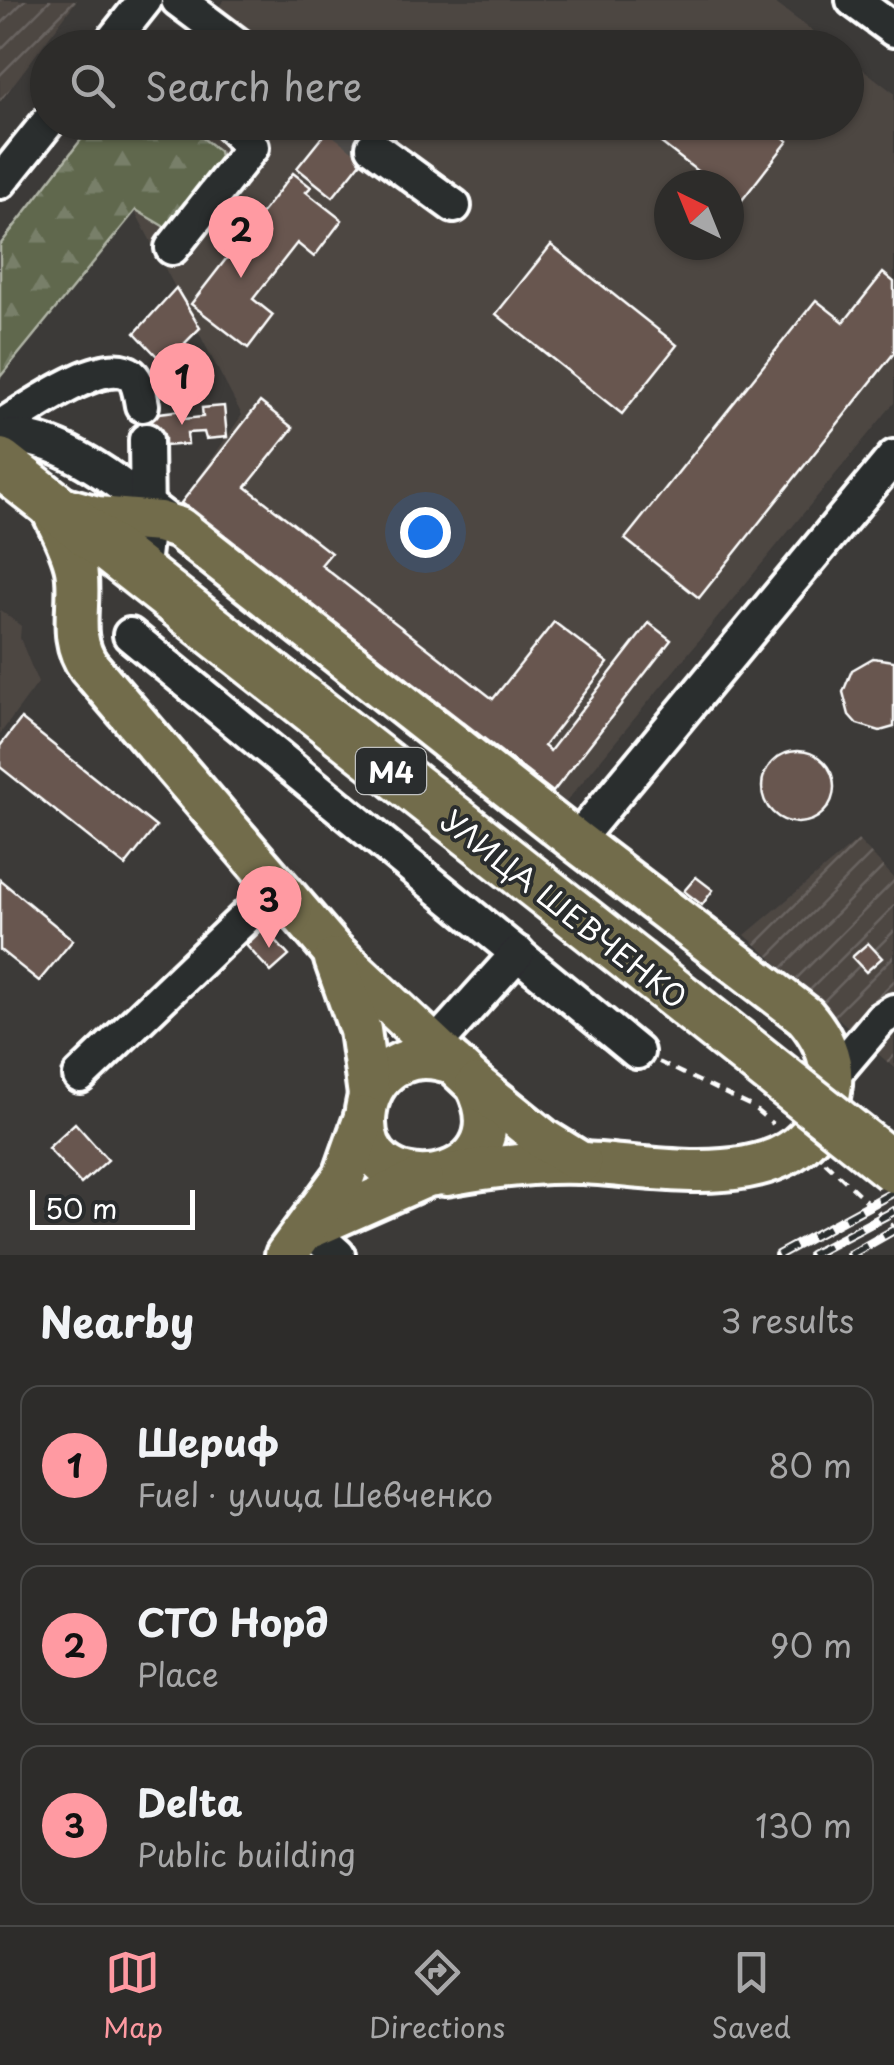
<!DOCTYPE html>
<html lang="en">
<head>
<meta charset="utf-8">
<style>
	:root { --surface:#2d2c2a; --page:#353432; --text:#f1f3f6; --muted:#a7a7a8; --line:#484847; --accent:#ff9aa2 }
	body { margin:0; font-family:"Playpen Sans",sans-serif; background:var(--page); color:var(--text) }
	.compass { position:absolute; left:654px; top:170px; width:90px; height:90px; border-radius:50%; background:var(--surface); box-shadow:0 2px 8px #0004; rotate:317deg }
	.scale { position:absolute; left:30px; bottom:25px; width:165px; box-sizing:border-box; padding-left:10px; border:5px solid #fff; border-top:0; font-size:28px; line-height:35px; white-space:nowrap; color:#fff; -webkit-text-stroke:8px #2a2d2e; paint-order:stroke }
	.you { position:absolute; left:425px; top:532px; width:35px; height:35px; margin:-25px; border:8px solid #fff; border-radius:50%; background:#1a73e8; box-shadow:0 0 0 15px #1a73e833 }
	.badge { display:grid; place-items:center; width:65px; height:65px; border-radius:50%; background:var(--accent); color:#111; font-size:32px; font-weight:700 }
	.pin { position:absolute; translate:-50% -82px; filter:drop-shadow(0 2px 5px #0008) }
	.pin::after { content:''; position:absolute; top:52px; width:35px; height:30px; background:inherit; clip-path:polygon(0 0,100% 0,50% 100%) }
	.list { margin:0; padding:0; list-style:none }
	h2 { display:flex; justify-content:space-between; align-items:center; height:130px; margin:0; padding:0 40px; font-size:42px }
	h2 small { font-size:32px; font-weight:400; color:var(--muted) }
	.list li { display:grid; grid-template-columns:65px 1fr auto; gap:30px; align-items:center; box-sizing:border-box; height:160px; margin:0 20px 20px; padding:0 20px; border:2px solid var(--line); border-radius:20px }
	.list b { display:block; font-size:38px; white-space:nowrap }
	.list p { margin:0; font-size:32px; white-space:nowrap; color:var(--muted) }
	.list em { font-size:32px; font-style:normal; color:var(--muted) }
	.icon { flex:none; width:55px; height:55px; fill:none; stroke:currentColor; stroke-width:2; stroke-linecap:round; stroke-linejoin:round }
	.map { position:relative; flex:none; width:894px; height:1255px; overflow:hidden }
	.search { position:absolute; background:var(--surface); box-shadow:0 2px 8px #0004; left:30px; right:30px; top:30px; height:110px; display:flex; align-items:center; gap:25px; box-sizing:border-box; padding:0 35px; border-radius:55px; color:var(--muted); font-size:38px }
	.sheet { height:670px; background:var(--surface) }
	nav { display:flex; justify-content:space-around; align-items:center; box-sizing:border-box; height:140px; border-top:2px solid var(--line); background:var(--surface); font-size:28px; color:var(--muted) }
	nav a { display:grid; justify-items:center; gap:5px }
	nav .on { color:var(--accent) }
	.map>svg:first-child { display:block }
	.built { fill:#4d4743; fill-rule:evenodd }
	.industrial { fill:url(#industrial-furrows) }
	.forest { fill:url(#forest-firs); stroke:#b0b4a6; stroke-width:2.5 }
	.building { fill:#675750; stroke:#fff; stroke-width:2.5 }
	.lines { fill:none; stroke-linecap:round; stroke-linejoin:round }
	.minor-tunnel { stroke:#504e4c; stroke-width:32; stroke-dasharray:32 16; stroke-linecap:butt }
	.minor-casing { stroke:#fff; stroke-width:40 }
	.major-casing { stroke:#fff; stroke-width:48 }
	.highway-casing { stroke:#fff; stroke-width:55 }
	.path { stroke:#fff; stroke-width:4; stroke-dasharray:10 8; stroke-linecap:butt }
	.minor { stroke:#2a2d2e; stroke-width:32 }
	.major { stroke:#726c4b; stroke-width:40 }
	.highway { stroke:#726c4b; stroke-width:48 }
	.rail-casing { stroke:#fff; stroke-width:10 }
	.rail { stroke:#2a2d2e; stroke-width:6; stroke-dasharray:19; stroke-linecap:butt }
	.highway-bridge-casing { stroke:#fff; stroke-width:55; stroke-linecap:butt }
	.highway-bridge { stroke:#726c4b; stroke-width:48 }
	.labels { text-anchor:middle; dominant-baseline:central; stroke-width:8; stroke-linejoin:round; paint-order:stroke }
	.shield { fill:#2a2d2e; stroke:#bfc0c0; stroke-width:2.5 }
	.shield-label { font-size:28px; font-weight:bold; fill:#fff }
	.street-label { font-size:30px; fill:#fff; stroke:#2a2d2e }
</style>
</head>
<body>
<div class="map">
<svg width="894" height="1255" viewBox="0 0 894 1255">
	<defs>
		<pattern id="industrial-furrows" width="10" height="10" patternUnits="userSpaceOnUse" patternTransform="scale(2.5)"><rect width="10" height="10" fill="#4d4743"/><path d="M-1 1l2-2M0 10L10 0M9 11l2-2" fill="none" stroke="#68635f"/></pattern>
		<pattern id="forest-firs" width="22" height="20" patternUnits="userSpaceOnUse" patternTransform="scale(2.5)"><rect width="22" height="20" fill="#60684e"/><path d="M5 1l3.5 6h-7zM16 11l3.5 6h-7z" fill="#787f69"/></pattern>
	</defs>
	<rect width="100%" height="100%" fill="#3c3a38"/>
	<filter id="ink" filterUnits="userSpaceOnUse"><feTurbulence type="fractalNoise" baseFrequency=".01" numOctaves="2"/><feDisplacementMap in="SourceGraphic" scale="20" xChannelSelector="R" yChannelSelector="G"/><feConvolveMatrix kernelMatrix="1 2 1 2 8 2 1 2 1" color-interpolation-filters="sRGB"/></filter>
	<g filter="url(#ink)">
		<g class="built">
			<polygon points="224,0 771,0 834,47 188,48"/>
			<path d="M847 57 894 93V403L566 802 181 503 242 415 107 158 132 123 846 122ZM669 185H729V245H669Z"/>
			<polygon points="0,610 21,626 20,638 38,683 0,734"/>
		</g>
		<g class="industrial">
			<polygon points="0,0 77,0 0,102"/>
			<polygon points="858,840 894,878 894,1068 745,935"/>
		</g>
		<polygon class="forest" points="98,123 184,123 219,151 228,198 190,242 136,210 0,377 0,245 87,132"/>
		<g class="building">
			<polygon points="334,122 360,122 380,138 333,197 297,168"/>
			<polygon points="646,122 765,122 788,141 739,204 729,196 729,185 715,185 642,128"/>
			<polygon points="293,173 311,187 306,192 342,220 314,257 297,243 253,299 273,315 248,348 191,304"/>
			<polygon points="551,245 677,345 622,414 496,314"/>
			<polygon points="883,273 894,282 894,353 699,598 625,539 816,300 844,322"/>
			<polygon points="176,288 200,328 185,343 193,355 173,373 135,333"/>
			<polygon points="260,402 293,428 246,487 331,553 321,565 493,699 554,622 608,663 544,746 550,751 649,623 671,640 553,792 181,503"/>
			<polygon points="158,403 159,413 183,410 184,419 203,417 202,408 224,406 227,437 206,439 204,432 187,433 188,444 165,446 165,438 140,441 136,406"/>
			<polygon points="873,658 894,661 894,727 880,731 857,724 849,715 843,692 852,670"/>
			<polygon points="21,719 156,827 125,866 0,767 0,746"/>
			<circle cx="798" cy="787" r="36"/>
			<polygon points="696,877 713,890 702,905 684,891"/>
			<polygon points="0,880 73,940 39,981 0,950"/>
			<polygon points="264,928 289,956 271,972 246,945"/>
			<polygon points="868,943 882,958 866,972 852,957"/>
			<polygon points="75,1123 108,1160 81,1184 48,1148"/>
		</g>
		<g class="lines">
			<polyline class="minor-tunnel" points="341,122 373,147"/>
			<g class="minor-casing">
				<g id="minor">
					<polyline points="178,0 242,48"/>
					<polyline points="853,0 894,30"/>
					<polyline points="107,48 145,0"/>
					<polyline points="373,147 454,206"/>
					<polyline points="0,182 48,122"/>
					<polyline points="172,248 252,147 227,122"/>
					<path d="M0 427C25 412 104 354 131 375 139 382 140 395 142 405"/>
					<path d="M0 436C68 435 123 488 175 526"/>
					<polyline points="141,575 147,522 146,440"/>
					<polyline points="130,635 637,1052"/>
					<polyline points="576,841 894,457"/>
					<polyline points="434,1046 518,953"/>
					<polyline points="80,1076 277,887"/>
					<polyline points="831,1078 881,1019 894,1011"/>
					<polyline points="309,1229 338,1255"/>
				</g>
			</g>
			<g class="major-casing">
				<g id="major">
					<path d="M49 503C58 524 72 547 76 569 82 603 67 637 89 667L332 950 476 1085C529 1190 350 1212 366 1110 369 1089 382 1071 401 1063 419 1055 436 1057 454 1064"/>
					<path d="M58 506 97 517 159 522 179 528 576 841 805 1016C826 1040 837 1068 828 1100 801 1200 656 1166 583 1163 537 1161 490 1167 446 1175"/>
					<polyline points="335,959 360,1030 369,1095"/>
					<polyline points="476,1085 544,1140 581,1163"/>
					<polyline points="312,1227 423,1178"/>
					<polyline points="286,1255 344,1176 365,1117"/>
				</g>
			</g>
			<g class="highway-casing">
				<polyline id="highway" points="0,463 636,963"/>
			</g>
			<g class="path">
				<polyline points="659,1062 751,1106 773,1124"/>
				<polyline points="825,1162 894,1227"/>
			</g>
			<use href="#minor" class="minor"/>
			<use href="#major" class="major"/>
			<use href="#highway" class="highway"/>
			<g class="rail-casing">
				<g id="rail">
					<polyline points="778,1255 894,1192"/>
					<polyline points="811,1255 894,1211"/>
					<polyline points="850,1255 894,1230"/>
				</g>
			</g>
			<use href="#rail" class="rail"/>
			<g class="highway-bridge-casing">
				<polyline id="highway-bridge" points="636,963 894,1168"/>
			</g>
			<use href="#highway-bridge" class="highway-bridge"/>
		</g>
	</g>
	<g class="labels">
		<rect class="shield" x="356" y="748" width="70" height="46" rx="8"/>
		<g class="shield-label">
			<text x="391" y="771">M4</text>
		</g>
		<g class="street-label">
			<text transform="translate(565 908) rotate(38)">УЛИЦА ШЕВЧЕНКО</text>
		</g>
	</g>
</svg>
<svg class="compass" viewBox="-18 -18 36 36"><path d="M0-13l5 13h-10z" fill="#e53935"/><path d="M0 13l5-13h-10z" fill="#a7a7a8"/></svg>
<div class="scale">50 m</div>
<div class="you"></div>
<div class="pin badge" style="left:182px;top:425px">1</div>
<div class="pin badge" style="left:241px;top:278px">2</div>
<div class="pin badge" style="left:269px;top:948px">3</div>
<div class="search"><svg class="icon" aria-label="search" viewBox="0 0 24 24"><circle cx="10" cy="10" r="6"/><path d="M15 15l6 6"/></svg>Search here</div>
</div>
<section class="sheet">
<h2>Nearby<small>3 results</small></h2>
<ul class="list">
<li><span class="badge">1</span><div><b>Шериф</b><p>Fuel · улица Шевченко</p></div><em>80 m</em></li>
<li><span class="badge">2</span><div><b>СТО Норд</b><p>Place</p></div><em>90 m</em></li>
<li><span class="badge">3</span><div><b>Delta</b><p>Public building</p></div><em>130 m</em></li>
</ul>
</section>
<nav>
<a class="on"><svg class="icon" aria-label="map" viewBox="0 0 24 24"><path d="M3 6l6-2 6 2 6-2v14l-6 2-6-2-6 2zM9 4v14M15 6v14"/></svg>Map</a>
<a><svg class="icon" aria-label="directions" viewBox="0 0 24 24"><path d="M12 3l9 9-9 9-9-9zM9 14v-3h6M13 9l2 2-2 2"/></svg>Directions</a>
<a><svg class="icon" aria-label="saved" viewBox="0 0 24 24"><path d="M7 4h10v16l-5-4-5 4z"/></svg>Saved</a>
</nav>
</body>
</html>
